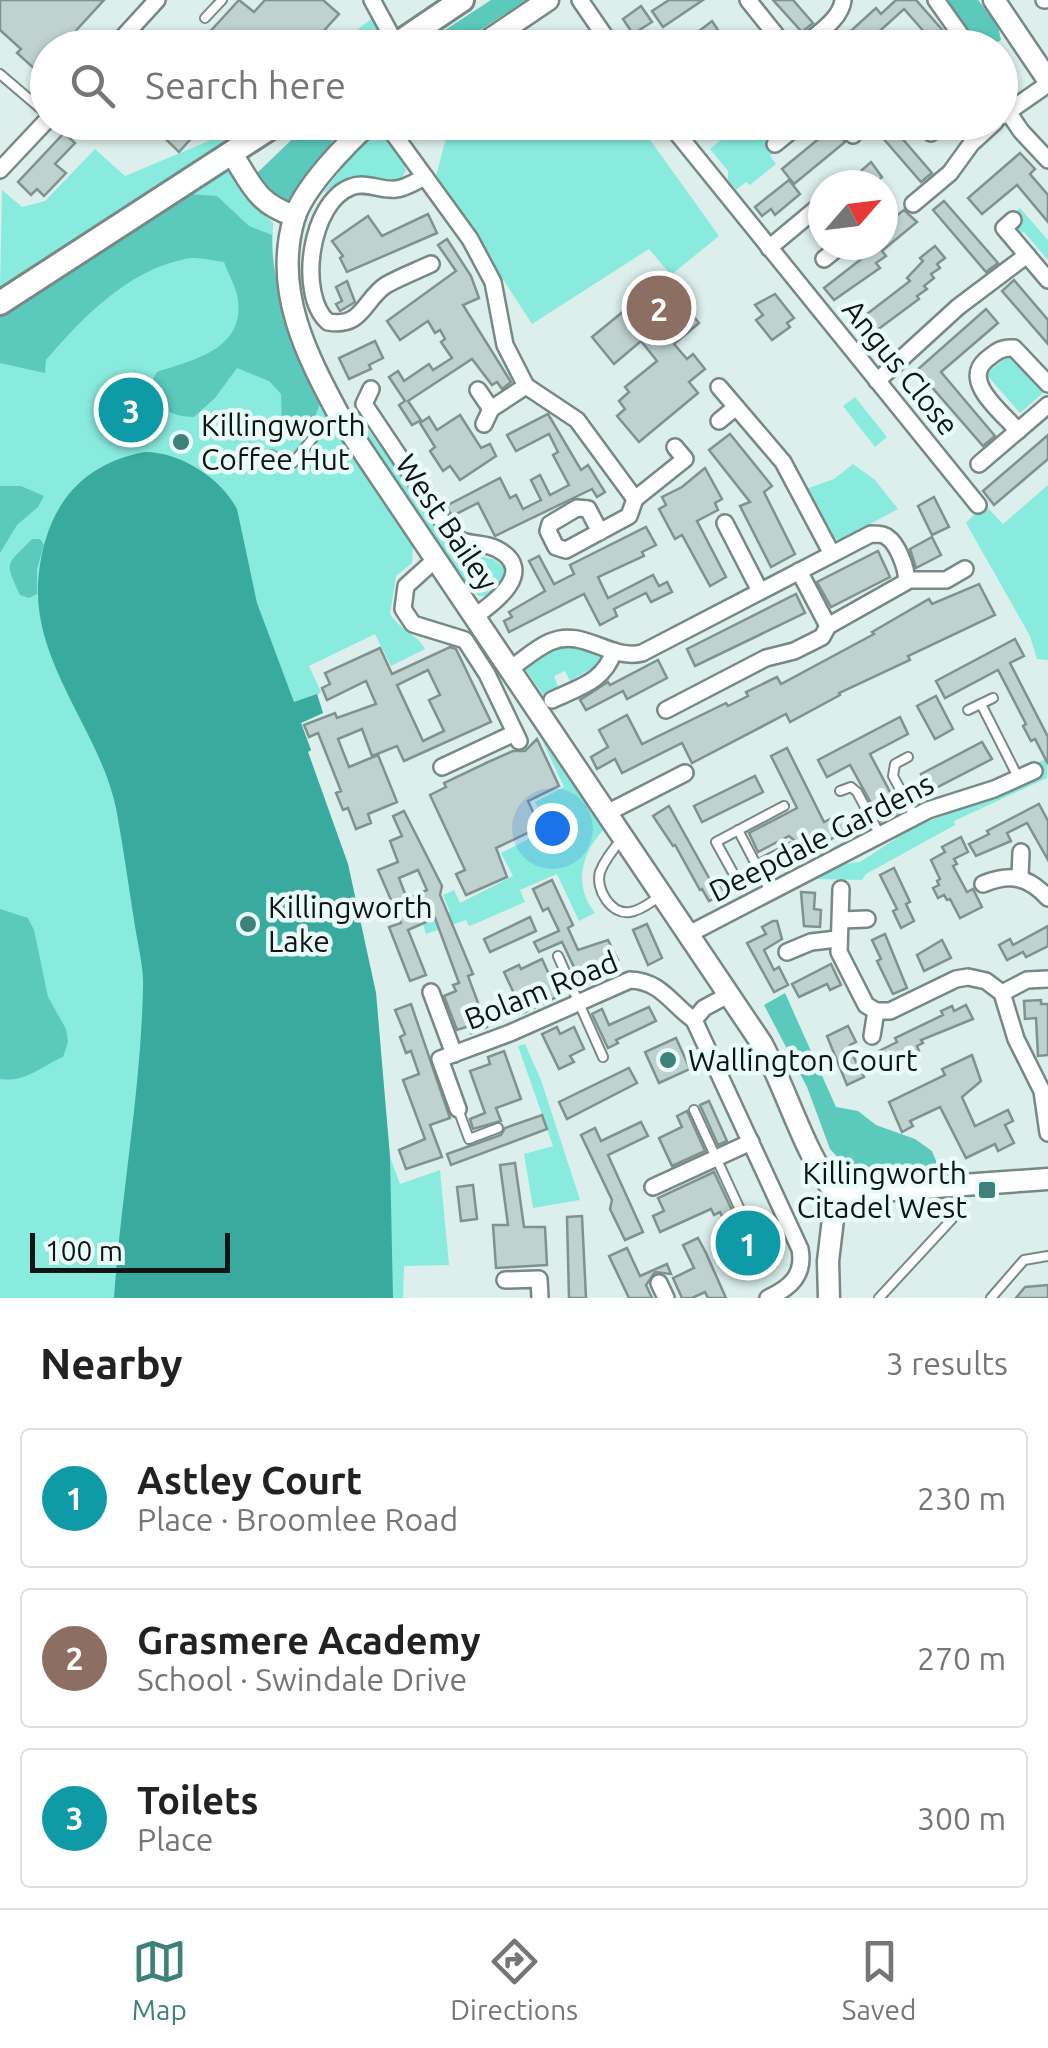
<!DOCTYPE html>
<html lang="en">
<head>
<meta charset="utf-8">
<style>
	:root { --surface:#fff; --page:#f2f2f2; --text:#222; --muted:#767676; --line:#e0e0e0; --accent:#3c827a }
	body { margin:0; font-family:Ubuntu,sans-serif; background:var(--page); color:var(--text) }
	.compass { position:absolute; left:808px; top:170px; width:90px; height:90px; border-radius:50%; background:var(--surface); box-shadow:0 2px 8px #0004; rotate:62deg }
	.scale { position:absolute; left:30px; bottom:25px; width:200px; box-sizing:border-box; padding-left:10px; border:5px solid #0e1514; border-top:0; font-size:28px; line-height:35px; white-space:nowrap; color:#0e1514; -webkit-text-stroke:8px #e9fcf9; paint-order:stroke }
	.you { position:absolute; left:552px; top:828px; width:35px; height:35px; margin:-25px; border:8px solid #fff; border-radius:50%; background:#1a73e8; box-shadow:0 0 0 15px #1a73e833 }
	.badge { display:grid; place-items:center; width:65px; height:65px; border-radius:50%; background:var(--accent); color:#fff; font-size:32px; font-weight:700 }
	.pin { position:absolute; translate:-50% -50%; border:5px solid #fff; box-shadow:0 2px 10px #0006 }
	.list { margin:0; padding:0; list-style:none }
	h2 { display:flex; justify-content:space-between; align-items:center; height:130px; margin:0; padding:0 40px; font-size:42px }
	h2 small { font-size:32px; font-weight:400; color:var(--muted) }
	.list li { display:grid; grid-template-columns:65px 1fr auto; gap:30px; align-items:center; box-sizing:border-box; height:140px; margin:0 20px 20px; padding:0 20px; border:2px solid var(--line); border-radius:10px }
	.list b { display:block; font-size:38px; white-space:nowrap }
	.list p { margin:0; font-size:32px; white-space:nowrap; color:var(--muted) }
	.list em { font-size:32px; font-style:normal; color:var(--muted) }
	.icon { flex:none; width:55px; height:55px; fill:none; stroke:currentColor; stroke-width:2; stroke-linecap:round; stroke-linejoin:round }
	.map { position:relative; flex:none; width:1048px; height:1298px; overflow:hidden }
	.search { position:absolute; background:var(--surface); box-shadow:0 2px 8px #0004; left:30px; right:30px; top:30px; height:110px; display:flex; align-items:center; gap:25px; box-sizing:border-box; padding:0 35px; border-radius:55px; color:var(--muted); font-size:38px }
	.sheet { height:610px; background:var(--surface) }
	nav { display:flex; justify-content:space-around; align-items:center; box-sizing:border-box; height:140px; border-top:2px solid var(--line); background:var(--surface); font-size:28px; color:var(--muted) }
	nav a { display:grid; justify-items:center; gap:5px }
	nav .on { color:var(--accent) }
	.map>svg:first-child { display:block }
	.green { fill:#89ebde }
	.forest { fill:#5cc9bd }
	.water { fill:#39aa9e }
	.building { fill:#bfd2cf; stroke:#80928f; stroke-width:2.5; fill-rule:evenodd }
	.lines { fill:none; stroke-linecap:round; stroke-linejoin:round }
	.service-casing { stroke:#778885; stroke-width:12 }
	.minor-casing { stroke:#778885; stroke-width:20 }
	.tertiary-casing { stroke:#778885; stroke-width:25 }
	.secondary-casing { stroke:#778885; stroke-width:28 }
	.service { stroke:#fff; stroke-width:8 }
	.minor { stroke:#fff; stroke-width:15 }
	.tertiary { stroke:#fff; stroke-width:20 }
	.secondary { stroke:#fff; stroke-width:22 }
	.poi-dot { fill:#3c827a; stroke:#e9fcf9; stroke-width:4 }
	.labels { text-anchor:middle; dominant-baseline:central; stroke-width:9; stroke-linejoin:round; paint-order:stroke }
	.street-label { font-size:30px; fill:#0e1514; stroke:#e9fcf9 }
	.poi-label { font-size:30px; fill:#0e1514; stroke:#e9fcf9; text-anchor:start }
</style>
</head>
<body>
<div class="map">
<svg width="1048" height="1298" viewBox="0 0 1048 1298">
	<rect width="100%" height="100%" fill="#dcefec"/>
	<g class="green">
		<polygon points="374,17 379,32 372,47 333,48"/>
		<polygon points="742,122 775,123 767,130 782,147 770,156 776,164 750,185 746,182 736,190 728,180 728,171 710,149"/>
		<polygon points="234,123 260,123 0,288 2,190 22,207 45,201 95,149 125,176 211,140"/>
		<polygon points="450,123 638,123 719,236 671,275 649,249 532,324 436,176"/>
		<path d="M374 136H387L399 152 406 171 401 179C368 183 353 170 322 194L359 146Z"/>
		<path d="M225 166 246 198 273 223 272 261 297 354 337 436 350 451 413 546 412 563 396 576 390 614C399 629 418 635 425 649L391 666 375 634 309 666 321 692 317 695 323 713 301 723 311 750 308 752 348 864 376 993 390 1157 400 1184 440 1170 449 1265 404 1266 403 1298H0V312Z"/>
		<polygon points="1020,208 1048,240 1048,260 1024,232 1015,235 1012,214"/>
		<polygon points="1009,355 1043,393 1020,413 986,374"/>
		<polygon points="855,397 887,437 875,447 843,406"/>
		<polygon points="362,413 364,424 382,449 387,449 396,463 395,468 413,495 419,497 457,552 493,559 505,568 506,580 491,596 479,596 470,589 358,426 353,418"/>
		<polygon points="853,464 875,480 898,509 840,540 829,538 803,490 834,479"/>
		<polygon points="1048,485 1048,660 1037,659 1030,636 966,523 984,504 1003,524"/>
		<path d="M575 643 602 652 606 660 570 681 565 671 554 676 558 687 543 695 526 670C536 652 556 646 575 643Z"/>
		<path d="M542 740 604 829C581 854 573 885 595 913L579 921 557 874 520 890 525 902 477 923 469 926 466 920 426 934 423 924 450 912 443 895 454 890 460 903 513 876 501 853 548 829 535 802 564 787Z"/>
		<polygon points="1048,758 1047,778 954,821 955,825 866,874 862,880 814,879 841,864 860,862 914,827 1009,790 1035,774 1037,763"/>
		<polygon points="525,1044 541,1080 580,1200 533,1208 524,1154 553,1146 518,1046"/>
	</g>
	<g class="forest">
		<polygon points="491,0 526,0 455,47 419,47"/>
		<polygon points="943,0 978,0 998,26 1001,40 989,47 981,47"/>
		<polygon points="309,123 351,123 337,133 293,206 267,196 255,175"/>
		<path d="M189 194 217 196 249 226 272 235C272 293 295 350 321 401L311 427 292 442 282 430 281 394 269 381 237 368 215 398 194 417C167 416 160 408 150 384L157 372C193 360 244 350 238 300 237 288 228 274 224 262 212 261 197 256 185 259 127 271 83 317 46 360L45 373 0 363V312Z"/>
		<polygon points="0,486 21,486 44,496 38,507 17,525 0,553"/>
		<path d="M32 539H40L44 545 37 569V594L29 598 20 595C4 560 6 566 32 539Z"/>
		<path d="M0 909 28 918 34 930 48 997 66 1029 68 1042 63 1057C42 1066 25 1083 0 1079Z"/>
		<polygon points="785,993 836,1107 858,1111 876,1125 915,1139 932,1151 941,1173 880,1174 848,1168 830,1149 807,1087 764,1005"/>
	</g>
	<path class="water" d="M145 452C180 452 221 478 237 509L257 603 294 702 317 694 323 713 301 723 311 750 308 752 348 864 376 993 390 1157 393 1298H114C121 1195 141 1091 143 988 144 966 137 942 134 920 128 883 123 845 116 808 99 727 28 660 39 572 47 507 80 464 145 452Z"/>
	<g class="building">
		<polygon points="0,0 104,0 60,48 48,48 48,61 38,72 17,53 21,49 0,30"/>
		<polygon points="239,0 254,12 265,0 323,0 339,14 308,48 195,48"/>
		<polygon points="669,0 703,0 663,27 652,11"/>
		<polygon points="773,0 793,0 813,23 802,32"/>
		<polygon points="896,0 916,0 945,33 934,43 904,9 861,48 832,48 876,8 881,14"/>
		<polygon points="641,6 652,22 633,34 623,19"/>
		<polygon points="712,21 723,38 708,48 677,48"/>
		<polygon points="148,122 206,122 179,152"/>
		<polygon points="869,122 888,122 932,173 921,182"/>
		<polygon points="833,127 845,142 794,184 782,169"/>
		<polygon points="64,133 75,143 55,164 66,173 44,196 37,189 31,195 18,182"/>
		<polygon points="1020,153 1035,169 1030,174 1048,195 1048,222 1017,185 982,214 968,198"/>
		<polygon points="871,162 882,177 873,185 845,185"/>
		<polygon points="789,180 800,194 775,215 771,209 762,216 755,207"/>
		<polygon points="944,201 998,263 986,272 933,210"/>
		<polygon points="904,210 917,222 883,250 883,226"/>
		<polygon points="428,214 437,233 347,272 340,258 343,256 332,241 368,216 382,236"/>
		<polygon points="447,239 471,276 479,298 463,305 511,382 502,389 497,382 492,385 472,359 408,401 421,420 412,425 399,405 405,401 389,377 398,371 404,381 429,364 433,370 452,358 441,342 445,339 440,330 435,333 428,321 400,340 387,321 456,271 438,245"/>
		<polygon points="878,246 886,256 876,263 880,268 834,300 824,288"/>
		<polygon points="935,246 945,258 937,264 940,268 931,274 934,278 924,286 927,289 917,296 919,299 865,339 854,324 910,281 907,278 923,261 920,258"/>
		<polygon points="663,279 699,323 674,344 687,359 693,354 705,369 689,382 698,393 639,442 617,416 625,409 619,401 629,392 625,387 657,361 641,341 614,364 592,337"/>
		<polygon points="1014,280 1048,320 1048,344 1002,291"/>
		<polygon points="347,281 355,302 340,311 336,304 342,301 336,287"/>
		<polygon points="775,294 794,318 787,323 790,327 772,340 756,320 763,315 755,305"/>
		<polygon points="986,309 998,323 941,372 995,436 983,446 917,370"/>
		<polygon points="375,341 383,358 369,365 371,369 349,379 339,358"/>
		<polygon points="548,414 581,470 588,465 605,492 597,497 592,489 495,536 478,503 452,516 446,506 500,478 510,498 516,495 523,509 541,500 531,480 540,475 550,495 569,485 553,455 558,452 549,434 516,451 507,435"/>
		<polygon points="460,415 481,448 490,444 496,456 460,480 450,466 443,471 430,451 435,447 420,423 429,417 437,430"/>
		<polygon points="730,434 772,486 764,492 795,554 771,567 740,506 750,502 709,450"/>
		<polygon points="1048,435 1048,459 994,505 983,491"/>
		<polygon points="705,468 722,499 715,503 718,510 697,521 726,577 710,586 682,535 675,539 659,509 666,505 662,497 682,487"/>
		<polygon points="934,497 949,527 932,535 918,506"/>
		<polygon points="646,527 656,545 642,552 644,556 598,577 608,598 653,575 659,586 667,582 672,592 651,602 646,593 614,609 617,616 600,625 584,594 509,632 504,621 512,617 509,612 545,591 529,561 539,556 554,584 574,574 570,565"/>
		<polygon points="932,537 941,555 916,568 910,549"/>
		<polygon points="878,551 890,577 831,607 817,582"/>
		<polygon points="979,584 995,615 908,656 910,660 839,693 840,695 790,722 786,714 692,763 682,743 622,773 615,759 597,769 591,757 608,747 599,730 627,715 642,744 726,703 728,706 748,696 746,692 777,677 781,684 874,634 872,632 929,599 932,604"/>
		<polygon points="796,594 805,613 695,666 687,649"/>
		<polygon points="1015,639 1024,656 1010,663 1048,737 1048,764 1035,739 1031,741 1023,726 1026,724 998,670 945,698 936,681"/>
		<path d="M450 647 456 649 491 722 404 761 397 746 372 756 362 729 338 739 349 767 378 755 397 802 368 814 371 823 356 829 348 808 343 810 336 793 341 791 318 733 309 737 304 725 335 713 337 718 376 704 366 681 327 700 322 688 330 684 325 673 380 648 392 674ZM428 670 440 695 429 700 444 731 423 741 397 685Z"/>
		<polygon points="658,660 667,678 627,699 623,691 586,710 580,700 608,682 610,685"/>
		<polygon points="936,696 953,729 935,739 917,706"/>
		<polygon points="900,717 908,734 870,754 900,811 881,821 850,765 827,777 818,760"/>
		<polygon points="537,739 559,786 528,801 540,827 496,848 507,877 466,895 456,874 465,870 430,795 446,787 444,783 486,763 513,751 525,751"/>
		<polygon points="982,742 992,759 930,791 921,774"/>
		<polygon points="787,748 824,822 842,813 850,829 799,856 799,844 789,836 758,852 749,833 797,808 771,756"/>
		<polygon points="755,776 763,792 702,822 694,806"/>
		<polygon points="1039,804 1048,821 1048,860 1027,823 1007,833 1011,841 976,856 969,844 989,834 987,831"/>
		<polygon points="669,806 713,885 719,882 725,893 709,901 702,889 700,890 675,845 673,846 653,816"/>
		<path d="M404 811 442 886 440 895 473 974 468 976 487 1027 471 1033 469 1026 457 1030 444 996 456 991 453 985 459 983 435 918 408 930 426 975 410 981 389 927 401 923 378 870 398 862 390 841 402 836 393 816ZM418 870 427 890 407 899 399 878Z"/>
		<polygon points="961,837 968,852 954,859 957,864 953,866 967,892 973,889 982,907 960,918 950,899 947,900 944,895 938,898 933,888 939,885 937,881 940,879 931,860 945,852 942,847"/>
		<polygon points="894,868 910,902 906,904 914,921 901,928 893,911 897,909 880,875"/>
		<polygon points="552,880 573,925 568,928 578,950 608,940 618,960 589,974 592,982 583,986 562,942 539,952 534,942 559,931 548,908 543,911 533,889"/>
		<polygon points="801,892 815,893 814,909 821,910 820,927 804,926"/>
		<polygon points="530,917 536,931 490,952 484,939"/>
		<polygon points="773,921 777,921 782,939 764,950 774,970 779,967 788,985 774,992 747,943 766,934 762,927"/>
		<polygon points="647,924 662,958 648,965 633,930"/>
		<polygon points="1048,926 1048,946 1026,957 1023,952 1007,960 999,945 1010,939 1013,945"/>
		<polygon points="885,934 907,988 893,994 877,961 881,959 872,940"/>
		<polygon points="942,940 951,958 924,971 917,955"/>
		<polygon points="542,959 559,996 523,1013 504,972 519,965 521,969"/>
		<polygon points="831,964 841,985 830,990 827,984 799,997 792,984"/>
		<polygon points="1041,1000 1041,1004 1048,1004 1048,1055 1038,1056 1036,1018 1025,1019 1024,1001"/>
		<polygon points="411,1004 450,1118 430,1125 442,1157 406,1169 399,1150 425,1139 403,1080 419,1074 411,1051 406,1053 400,1037 405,1034 395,1010"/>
		<polygon points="966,1005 973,1019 921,1040 923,1043 917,1046 919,1051 887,1068 879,1051 897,1042 895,1038 943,1015 941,1011 952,1006 954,1011"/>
		<polygon points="649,1007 656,1021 616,1040 618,1043 608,1048 592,1014 602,1009 609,1025"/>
		<polygon points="848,1026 856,1042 850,1045 850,1050 864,1077 847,1085 827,1036"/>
		<polygon points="557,1027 560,1034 574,1027 584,1049 570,1056 574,1062 559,1069 542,1034"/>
		<polygon points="676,1038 690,1069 659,1083 645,1052"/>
		<polygon points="504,1051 521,1099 496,1108 501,1121 473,1129 470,1119 485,1113 470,1071 490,1064 488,1057"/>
		<polygon points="972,1055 981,1081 962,1097 975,1126 1008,1110 1013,1121 1005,1125 1014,1143 998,1151 995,1144 966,1158 940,1107 910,1121 913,1126 902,1132 889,1102 945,1075 942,1069"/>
		<polygon points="629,1068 637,1083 567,1119 559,1102"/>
		<polygon points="709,1101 727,1141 718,1145 700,1105"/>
		<polygon points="687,1111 705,1151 672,1166 659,1138 682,1127 677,1116"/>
		<polygon points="542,1115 547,1129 451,1165 447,1154 501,1135 505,1128"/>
		<polygon points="641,1122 648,1136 608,1155 643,1232 625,1240 610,1209 612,1200 581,1135 595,1128 601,1141"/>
		<polygon points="515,1163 524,1227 545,1227 547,1265 496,1268 493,1225 508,1225 500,1165"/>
		<polygon points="714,1172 740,1227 757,1219 770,1250 739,1266 724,1233 729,1231 720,1212 714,1215 711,1209 660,1232 653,1216 664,1211 658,1198"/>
		<polygon points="473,1185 477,1219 461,1221 457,1187"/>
		<polygon points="582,1216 586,1298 569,1298 567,1217"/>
		<polygon points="698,1238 706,1253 726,1298 708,1298 705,1292 692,1298 682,1298 673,1278 694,1268 683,1245"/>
		<polygon points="627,1248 640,1276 667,1264 671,1274 655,1272 646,1285 652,1298 629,1298 609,1256"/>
		<polygon points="1048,1285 1048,1298 1016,1298 1025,1287"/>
	</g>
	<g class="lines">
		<g class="service-casing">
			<g id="service">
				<polyline points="205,18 222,0"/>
				<polyline points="0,74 48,115"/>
				<polyline points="271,455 285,463 293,463 320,429 340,417"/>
				<polyline points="981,704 1019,779"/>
				<polyline points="968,710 993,698"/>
				<polyline points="908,757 895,764 893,776 915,817"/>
				<polyline points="840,791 851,787 857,792 880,835"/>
				<polyline points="738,830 770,891"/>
				<path d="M623 838C614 848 605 859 600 872 595 889 611 915 630 912 640 911 651 902 659 897"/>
				<polyline points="757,865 792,847"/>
				<polyline points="732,871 716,842 784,806"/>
				<polyline points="558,956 603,1057"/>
				<polyline points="458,1109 469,1139 498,1128"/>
				<polyline points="694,1110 742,1214"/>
				<polyline points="879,1298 952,1219 958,1205 956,1190"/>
				<polyline points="991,1298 1024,1260 1048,1256"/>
			</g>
		</g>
		<g class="minor-casing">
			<g id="minor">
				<polyline points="372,0 396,44"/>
				<polyline points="580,0 613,48"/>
				<polyline points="748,0 780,40 792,48"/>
				<polyline points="936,0 970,48"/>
				<polyline points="1044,0 1045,0"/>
				<polyline points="113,48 157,0"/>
				<path d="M801 48C815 35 841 20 843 0"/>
				<polyline points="1000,100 1021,131 1048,160"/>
				<polyline points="1002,116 1048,84"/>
				<polyline points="385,122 470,239 493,282 505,345 526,386 577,420 635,499 685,459 675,447"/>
				<polyline points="668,122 978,505"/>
				<polyline points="843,122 853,135"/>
				<polyline points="931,133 943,122"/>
				<polyline points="775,144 802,122"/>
				<polyline points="0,170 48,119"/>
				<path d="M425 177C416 181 406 188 396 189 381 191 366 181 351 187 310 202 297 295 328 322 363 328 364 299 386 285 400 277 416 271 431 264"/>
				<polyline points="913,204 950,173 971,144 995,122"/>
				<polyline points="1013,220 1004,228 1048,280"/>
				<polyline points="769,248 823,203"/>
				<polyline points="824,259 841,245"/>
				<polyline points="877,381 958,307 1027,255"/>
				<polyline points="719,387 783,462 832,554"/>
				<path d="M371 389 364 404 451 534C464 547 482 541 497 549 538 571 494 603 474 617"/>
				<polyline points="478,390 491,409"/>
				<polyline points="719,421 736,407"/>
				<polyline points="484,424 491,409 526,386"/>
				<path d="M1018 431C1003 413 961 382 986 360 996 352 1001 347 1014 348L1048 384"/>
				<polyline points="979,464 1048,405"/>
				<polyline points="725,523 760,591"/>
				<polyline points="600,532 588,509 577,508 550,524 548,531 556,547 566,550 629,516 635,499"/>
				<polyline points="436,559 406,586 403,609 413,624 465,640 487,674 519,741"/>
				<polyline points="799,571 828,626"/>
				<polyline points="907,580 946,580 965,569"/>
				<path d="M510 669C523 660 536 648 550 642 583 627 610 661 642 653L871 534C876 534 884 534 887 537 898 544 908 571 906 582L828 626 822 637 794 651 766 658 666 710"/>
				<path d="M552 700C579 687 604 682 614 651"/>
				<polyline points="442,767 515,733"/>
				<polyline points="607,813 685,773"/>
				<polyline points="1020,877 1021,852"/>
				<path d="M983 884C1010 873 1028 876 1048 898"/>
				<polyline points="841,889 839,952 866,1005 876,1011 890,1011 956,979 968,977 986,981 1002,993 1016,1039 1042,1091 1048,1133"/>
				<polyline points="841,920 867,919"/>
				<polyline points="689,934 928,810 994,789 1034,771"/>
				<polyline points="787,952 811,942 837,939"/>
				<polyline points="431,992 454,1054"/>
				<polyline points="1002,993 1027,980 1048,979"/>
				<path d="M694 1020 800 1249C805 1275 790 1288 768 1298"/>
				<polyline points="694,1020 704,1008 730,994"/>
				<polyline points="872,1036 876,1011"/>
				<path d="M458 1109 440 1059 510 1033 630 980C661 981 671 1004 694 1020"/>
				<polyline points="653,1187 751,1142"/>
				<polyline points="505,1280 539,1279 540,1298"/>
				<polyline points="659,1283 666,1298"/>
			</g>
		</g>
		<g class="tertiary-casing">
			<g id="tertiary">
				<polyline points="994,0 1048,80"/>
				<polyline points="477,48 548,0"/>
				<path d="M371 122C347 143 303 188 294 219 273 291 307 356 340 417L762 1044C788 1093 803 1151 836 1194L828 1261 829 1298"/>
				<path d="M232 154C252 185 257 204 295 216"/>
				<polyline points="836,1194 1048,1179"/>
			</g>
		</g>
		<g class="secondary-casing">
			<g id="secondary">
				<polyline points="391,48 462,0"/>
				<polyline points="0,303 279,122"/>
			</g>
		</g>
		<use href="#service" class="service"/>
		<use href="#minor" class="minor"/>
		<use href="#tertiary" class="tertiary"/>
		<use href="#secondary" class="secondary"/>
	</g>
	<g class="poi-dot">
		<circle cx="181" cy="442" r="10"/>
		<circle cx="248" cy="924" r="10"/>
		<circle cx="668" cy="1060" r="10"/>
		<rect x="977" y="1180" width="20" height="20" rx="5"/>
	</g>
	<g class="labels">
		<g class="street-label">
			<text transform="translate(901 367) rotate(51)">Angus Close</text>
			<text transform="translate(447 522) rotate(56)">West Bailey</text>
			<text transform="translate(821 837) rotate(-27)">Deepdale Gardens</text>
			<text transform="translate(541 990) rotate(-22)">Bolam Road</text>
		</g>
		<g class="poi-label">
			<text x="201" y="425">Killingworth<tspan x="201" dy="34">Coffee Hut</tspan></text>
			<text x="268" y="907">Killingworth<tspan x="268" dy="34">Lake</tspan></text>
			<text x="688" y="1060">Wallington Court</text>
			<text x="967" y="1173" text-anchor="end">Killingworth<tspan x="967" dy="34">Citadel West</tspan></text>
		</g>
	</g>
</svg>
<svg class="compass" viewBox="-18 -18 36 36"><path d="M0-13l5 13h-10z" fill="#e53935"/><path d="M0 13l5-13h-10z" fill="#767676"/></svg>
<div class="scale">100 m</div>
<div class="you"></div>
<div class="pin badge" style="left:748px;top:1243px;background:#0f9aa8">1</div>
<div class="pin badge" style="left:659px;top:308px;background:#8d6e63">2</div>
<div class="pin badge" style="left:131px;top:410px;background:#0f9aa8">3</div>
<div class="search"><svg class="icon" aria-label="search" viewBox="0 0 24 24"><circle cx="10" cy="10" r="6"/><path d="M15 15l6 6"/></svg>Search here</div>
</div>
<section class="sheet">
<h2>Nearby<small>3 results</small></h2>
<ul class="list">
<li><span class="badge" style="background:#0f9aa8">1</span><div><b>Astley Court</b><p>Place · Broomlee Road</p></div><em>230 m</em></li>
<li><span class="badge" style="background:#8d6e63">2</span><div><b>Grasmere Academy</b><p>School · Swindale Drive</p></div><em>270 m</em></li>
<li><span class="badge" style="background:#0f9aa8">3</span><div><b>Toilets</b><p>Place</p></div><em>300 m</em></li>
</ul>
</section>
<nav>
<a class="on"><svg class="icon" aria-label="map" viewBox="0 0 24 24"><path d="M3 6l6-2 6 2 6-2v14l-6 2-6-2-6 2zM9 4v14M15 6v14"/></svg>Map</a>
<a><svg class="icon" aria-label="directions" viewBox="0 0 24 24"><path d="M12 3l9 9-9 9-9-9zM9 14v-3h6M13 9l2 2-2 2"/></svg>Directions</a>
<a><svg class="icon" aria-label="saved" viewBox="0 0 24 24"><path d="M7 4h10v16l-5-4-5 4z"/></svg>Saved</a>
</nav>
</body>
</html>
